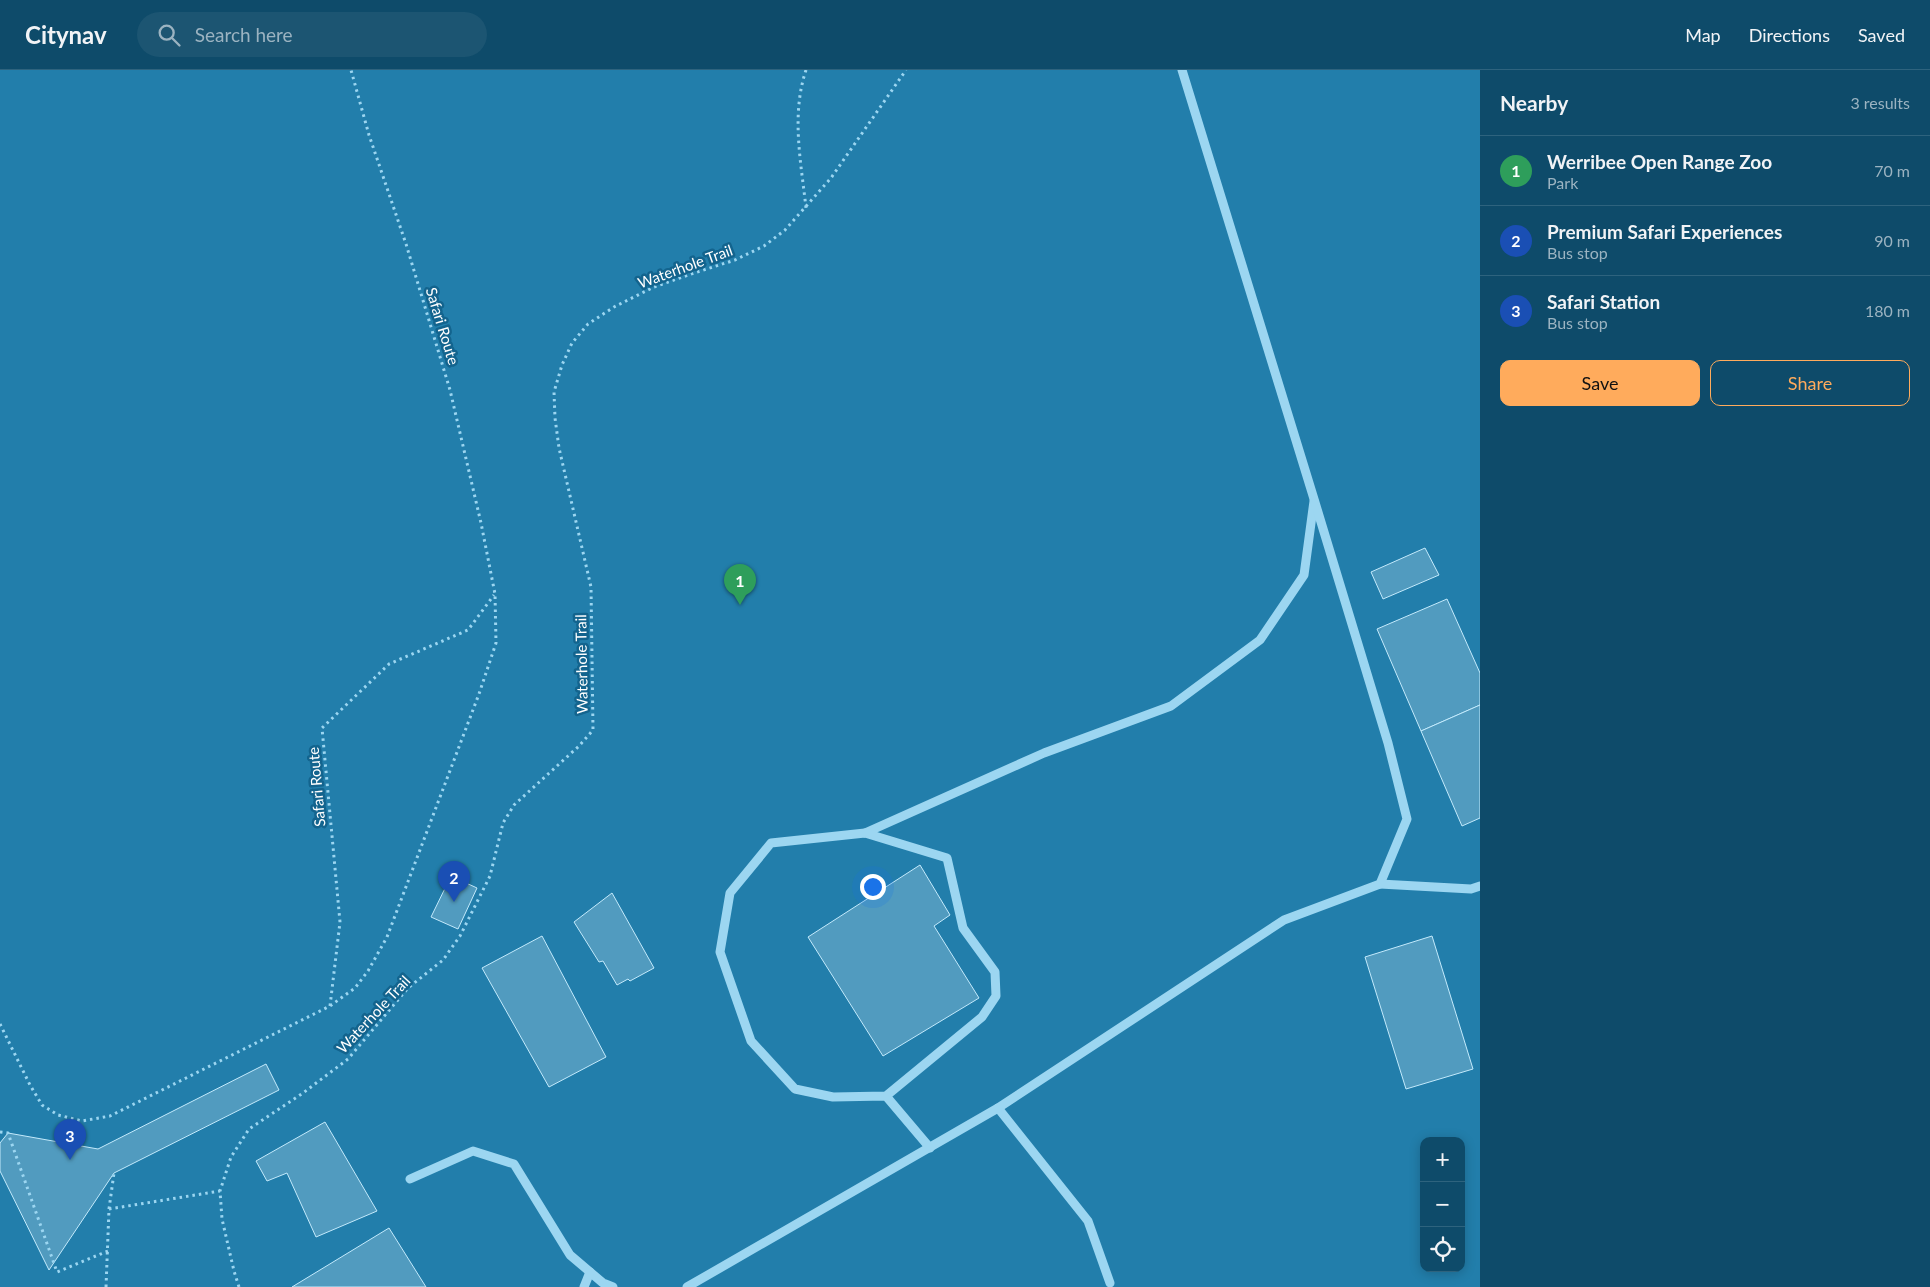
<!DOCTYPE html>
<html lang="en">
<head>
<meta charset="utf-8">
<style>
	:root { --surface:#0e4b6a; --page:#1c5572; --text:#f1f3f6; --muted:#9bb3c1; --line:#2e637e; --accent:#ffab5c }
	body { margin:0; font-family:Lato,sans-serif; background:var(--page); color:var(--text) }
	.controls { position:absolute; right:15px; bottom:15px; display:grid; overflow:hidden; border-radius:10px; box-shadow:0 2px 12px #0003 }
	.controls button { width:45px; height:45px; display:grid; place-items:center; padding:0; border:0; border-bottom:1px solid var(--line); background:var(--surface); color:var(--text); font:25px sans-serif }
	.you { position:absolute; left:872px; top:816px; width:18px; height:18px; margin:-12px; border:4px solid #fff; border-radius:50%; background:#1a73e8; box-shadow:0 0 0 8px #1a73e833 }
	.badge { display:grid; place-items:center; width:32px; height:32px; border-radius:50%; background:var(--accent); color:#fff; font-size:16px; font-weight:700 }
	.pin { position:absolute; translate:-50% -41px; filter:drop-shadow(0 1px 2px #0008) }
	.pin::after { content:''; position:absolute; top:26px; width:18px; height:15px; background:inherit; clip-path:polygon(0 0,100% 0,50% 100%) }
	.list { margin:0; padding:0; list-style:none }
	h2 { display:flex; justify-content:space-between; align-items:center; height:65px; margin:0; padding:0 20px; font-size:21px }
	h2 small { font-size:16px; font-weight:400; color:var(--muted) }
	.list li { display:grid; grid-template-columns:32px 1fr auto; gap:15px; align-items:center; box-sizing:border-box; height:70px; padding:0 20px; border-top:1px solid var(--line) }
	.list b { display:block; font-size:19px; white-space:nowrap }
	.list p { margin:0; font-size:16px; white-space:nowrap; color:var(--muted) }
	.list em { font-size:16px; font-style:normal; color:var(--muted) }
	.actions { display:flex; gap:10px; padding:15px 20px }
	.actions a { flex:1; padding:11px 0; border:1px solid var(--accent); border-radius:10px; text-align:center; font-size:18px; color:var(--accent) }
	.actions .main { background:var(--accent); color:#111 }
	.icon { flex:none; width:28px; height:28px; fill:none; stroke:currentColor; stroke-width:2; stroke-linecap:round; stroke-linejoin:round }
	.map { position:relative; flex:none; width:1480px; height:1217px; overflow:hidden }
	header { display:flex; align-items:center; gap:30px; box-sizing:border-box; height:70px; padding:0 25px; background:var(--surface); border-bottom:1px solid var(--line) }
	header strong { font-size:24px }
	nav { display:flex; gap:28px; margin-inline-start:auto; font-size:18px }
	.search { width:350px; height:45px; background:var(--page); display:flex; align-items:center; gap:12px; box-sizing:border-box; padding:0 18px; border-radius:28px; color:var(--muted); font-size:19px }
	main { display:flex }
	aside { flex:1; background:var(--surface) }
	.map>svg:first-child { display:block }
	.green { fill:#227eab; fill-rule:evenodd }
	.building { fill:#519bbf; stroke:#c3eafc }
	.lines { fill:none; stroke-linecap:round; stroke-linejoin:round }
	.path { stroke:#9cd6f1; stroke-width:3; stroke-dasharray:2.5 4; stroke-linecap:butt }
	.minor { stroke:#9cd6f1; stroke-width:9 }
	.labels { text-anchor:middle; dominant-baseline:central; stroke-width:5; stroke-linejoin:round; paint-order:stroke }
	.street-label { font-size:15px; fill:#fff; stroke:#13648e }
</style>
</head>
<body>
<header>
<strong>Citynav</strong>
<div class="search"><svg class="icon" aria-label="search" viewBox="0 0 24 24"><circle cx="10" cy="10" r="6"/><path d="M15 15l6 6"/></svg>Search here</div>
<nav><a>Map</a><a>Directions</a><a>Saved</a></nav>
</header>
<main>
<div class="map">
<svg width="1480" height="1217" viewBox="0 0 1480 1217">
	<rect width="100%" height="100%" fill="#13648e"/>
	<path class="green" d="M0 0H1480V1217H0ZM1424 1071H1461V1198H1424Z"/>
	<g class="building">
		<polygon points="1425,478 1439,505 1383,529 1371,502"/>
		<polygon points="1447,529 1480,603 1480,635 1421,661 1377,559"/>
		<polygon points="1480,635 1480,748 1462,756 1421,661"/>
		<polygon points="920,795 950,845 934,856 979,928 883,986 808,867"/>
		<polygon points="451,806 477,818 458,859 431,847"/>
		<polygon points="612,823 654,898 630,911 628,909 617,915 603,891 599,892 574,852"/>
		<polygon points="542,866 606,987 549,1017 482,898"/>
		<polygon points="1432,866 1473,999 1406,1019 1365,887"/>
		<polygon points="266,994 279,1020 114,1103 49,1200 0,1101 0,1073 8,1063 98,1079"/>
		<polygon points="325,1052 377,1141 316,1167 287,1103 267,1111 256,1091"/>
		<polygon points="389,1158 426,1217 292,1217"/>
	</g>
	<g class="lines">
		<g class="path">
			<path d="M806 0C791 45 801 92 806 138"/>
			<polyline points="330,936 340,852 322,658 389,594 468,560 494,525"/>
			<polyline points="0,954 30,1015 42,1035 58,1045 82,1051 110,1046 330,936 355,918 368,901 387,867 479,624 496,573 495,524 481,453 450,320 406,174 369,65 351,0"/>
			<polyline points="0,1062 8,1063 57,1202 108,1181"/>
			<polyline points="109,1139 220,1121"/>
			<polyline points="106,1217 109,1139 114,1103"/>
			<polyline points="239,1217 234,1201 222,1149 220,1121 231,1087 249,1059 303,1023 348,989 408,918 443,890 460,866 490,806 503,753 514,735 579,676 593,660 591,517 559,378 555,348 554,322 562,295 572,273 588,254 614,237 654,217 694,203 735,190 764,176 785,160 831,108 906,0"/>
		</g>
		<g class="minor">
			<polyline points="865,763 1044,683 1171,636 1260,570 1304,505 1314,431"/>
			<polyline points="1380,814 1471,819 1480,816"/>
			<polyline points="886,1026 982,947 996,926 995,902 963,858 947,788 865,763 771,773 730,823 720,882 751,971 795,1019 833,1027 886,1026 930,1078"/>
			<polyline points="998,1038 1088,1151 1110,1213"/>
			<polyline points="410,1109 473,1081 514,1094 570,1185 603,1213 613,1217"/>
			<polyline points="584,1217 590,1202"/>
			<polyline points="687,1217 998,1038 1284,850 1380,814 1407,749 1388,673 1314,429 1182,0"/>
		</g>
	</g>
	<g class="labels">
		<g class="street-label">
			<text transform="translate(685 196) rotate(-20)">Waterhole Trail</text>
			<text transform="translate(443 256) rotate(73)">Safari Route</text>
			<text transform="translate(581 594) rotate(-91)">Waterhole Trail</text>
			<text transform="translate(316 717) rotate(-95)">Safari Route</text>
			<text transform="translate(373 944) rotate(-47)">Waterhole Trail</text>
		</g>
	</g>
</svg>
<div class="controls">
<button>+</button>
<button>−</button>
<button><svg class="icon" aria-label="locate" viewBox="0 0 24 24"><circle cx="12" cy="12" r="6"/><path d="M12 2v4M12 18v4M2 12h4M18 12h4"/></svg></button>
</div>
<div class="you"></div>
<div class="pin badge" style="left:740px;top:535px;background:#2e9e5b">1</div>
<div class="pin badge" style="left:454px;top:832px;background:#1a4fb4">2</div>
<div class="pin badge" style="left:70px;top:1090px;background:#1a4fb4">3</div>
</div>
<aside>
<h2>Nearby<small>3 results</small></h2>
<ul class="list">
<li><span class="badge" style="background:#2e9e5b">1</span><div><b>Werribee Open Range Zoo</b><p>Park</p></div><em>70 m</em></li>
<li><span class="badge" style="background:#1a4fb4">2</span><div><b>Premium Safari Experiences</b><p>Bus stop</p></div><em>90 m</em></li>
<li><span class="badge" style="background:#1a4fb4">3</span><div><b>Safari Station</b><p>Bus stop</p></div><em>180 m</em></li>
</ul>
<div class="actions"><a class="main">Save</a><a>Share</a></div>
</aside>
</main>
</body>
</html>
